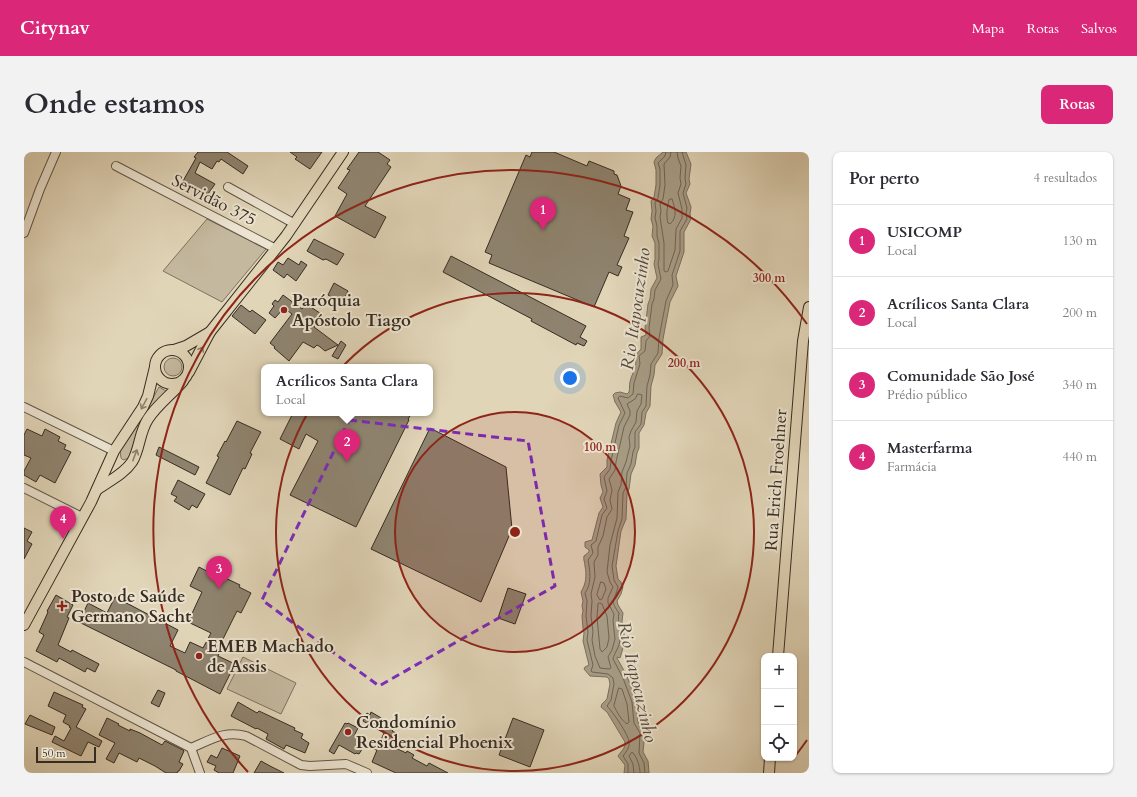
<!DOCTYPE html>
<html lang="pt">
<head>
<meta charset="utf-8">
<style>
	:root { --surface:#fff; --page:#f2f2f3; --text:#2b2b33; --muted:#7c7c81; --line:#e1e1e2; --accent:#db2777 }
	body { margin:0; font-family:Cardo,serif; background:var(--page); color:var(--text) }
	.controls { position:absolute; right:12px; bottom:12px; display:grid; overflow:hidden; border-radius:8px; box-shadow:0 1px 3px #0004 }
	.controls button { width:36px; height:36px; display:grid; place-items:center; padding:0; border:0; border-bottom:1px solid var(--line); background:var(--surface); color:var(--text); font:20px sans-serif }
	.scale { position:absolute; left:12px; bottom:10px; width:60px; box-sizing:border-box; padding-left:4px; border:2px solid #362c21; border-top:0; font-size:11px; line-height:14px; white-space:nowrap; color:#362c21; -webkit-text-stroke:3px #ece4d1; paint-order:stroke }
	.you { position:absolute; left:546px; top:226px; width:14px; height:14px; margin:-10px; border:3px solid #fff; border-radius:50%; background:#1a73e8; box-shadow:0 0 0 6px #1a73e833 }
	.badge { display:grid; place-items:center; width:26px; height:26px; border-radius:50%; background:var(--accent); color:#fff; font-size:13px; font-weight:700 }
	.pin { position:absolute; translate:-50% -33px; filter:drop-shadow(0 1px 2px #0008) }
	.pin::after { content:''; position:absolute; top:21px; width:14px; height:12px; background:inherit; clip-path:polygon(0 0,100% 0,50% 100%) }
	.popup { position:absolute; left:237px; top:212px; width:172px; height:52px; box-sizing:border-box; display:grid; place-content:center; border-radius:8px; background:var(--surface); filter:drop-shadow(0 1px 3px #0005); font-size:13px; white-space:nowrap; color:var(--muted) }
	.popup b { font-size:15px; color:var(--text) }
	.popup::after { content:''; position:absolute; left:50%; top:100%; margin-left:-8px; border:8px solid transparent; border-top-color:var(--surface) }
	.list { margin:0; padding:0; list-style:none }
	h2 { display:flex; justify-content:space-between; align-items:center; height:52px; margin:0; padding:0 16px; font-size:17px }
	h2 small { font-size:13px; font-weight:400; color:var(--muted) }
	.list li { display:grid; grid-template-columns:26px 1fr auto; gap:12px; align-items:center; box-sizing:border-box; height:72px; padding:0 16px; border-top:1px solid var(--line) }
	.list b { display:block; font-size:15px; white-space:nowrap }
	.list p { margin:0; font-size:13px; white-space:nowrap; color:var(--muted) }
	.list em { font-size:13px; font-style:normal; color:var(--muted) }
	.icon { flex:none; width:22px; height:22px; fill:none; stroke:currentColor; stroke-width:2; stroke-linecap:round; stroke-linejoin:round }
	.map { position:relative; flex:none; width:785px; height:621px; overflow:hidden; border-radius:8px }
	header { display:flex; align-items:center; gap:24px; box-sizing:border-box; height:56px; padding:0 20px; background:var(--accent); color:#fff }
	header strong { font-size:19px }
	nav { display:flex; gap:22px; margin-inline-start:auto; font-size:14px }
	.intro { display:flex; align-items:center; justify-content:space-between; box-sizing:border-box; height:96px; padding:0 24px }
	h1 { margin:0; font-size:28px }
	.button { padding:10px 18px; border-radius:8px; background:var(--accent); color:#fff; font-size:14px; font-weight:700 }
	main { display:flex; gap:24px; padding:0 24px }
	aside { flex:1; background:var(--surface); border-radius:8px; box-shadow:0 1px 3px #0004 }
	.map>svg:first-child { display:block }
	.green { fill:#c4b89e; stroke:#7d7260 }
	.water { fill:#a79c85; stroke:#7a6f5d }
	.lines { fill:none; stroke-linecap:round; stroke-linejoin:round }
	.shore { stroke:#6e6453; stroke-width:1 }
	.building { fill:#8f8470; stroke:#362c21 }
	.minor-casing { stroke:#615647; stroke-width:10 }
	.major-casing { stroke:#362c21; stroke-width:12 }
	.minor { stroke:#ece4d1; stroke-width:8 }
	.major { stroke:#e1d5b8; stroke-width:10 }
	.oneway { stroke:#8c806c }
	.marked { fill:none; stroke:#7b2cbf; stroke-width:3; stroke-dasharray:8 5; stroke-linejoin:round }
	.ring { fill:none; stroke:#8f2418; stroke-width:2 }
	.poi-dot { fill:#8f2418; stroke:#ece4d1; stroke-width:1.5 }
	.labels { text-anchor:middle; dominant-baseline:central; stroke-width:4; stroke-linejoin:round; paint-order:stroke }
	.street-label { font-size:17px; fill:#362c21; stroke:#ece4d1 }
	.poi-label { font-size:17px; font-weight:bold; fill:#362c21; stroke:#ece4d1; text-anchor:start }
	.water-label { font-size:18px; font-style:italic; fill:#52483a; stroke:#ece4d1 }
	.centre { fill:#8f2418; stroke:#ece4d1; stroke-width:2 }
	.ring-label { font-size:12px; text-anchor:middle; font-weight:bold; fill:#8f2418; stroke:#ece4d1; stroke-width:4; stroke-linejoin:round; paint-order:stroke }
</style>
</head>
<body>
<header>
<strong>Citynav</strong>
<nav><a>Mapa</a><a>Rotas</a><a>Salvos</a></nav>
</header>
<div class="intro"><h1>Onde estamos</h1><a class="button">Rotas</a></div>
<main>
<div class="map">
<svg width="785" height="621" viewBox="0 0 785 621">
	<rect width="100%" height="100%" fill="#e1d5b8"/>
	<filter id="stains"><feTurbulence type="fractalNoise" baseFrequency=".005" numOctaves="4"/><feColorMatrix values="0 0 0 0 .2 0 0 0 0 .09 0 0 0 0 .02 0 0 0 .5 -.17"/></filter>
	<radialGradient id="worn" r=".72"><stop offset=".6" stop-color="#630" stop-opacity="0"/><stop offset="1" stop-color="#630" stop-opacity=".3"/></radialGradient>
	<g class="green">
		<polygon points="183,67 242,97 198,150 139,119"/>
		<circle cx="149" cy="215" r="9"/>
		<polygon points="135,235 142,239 121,262 117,269 105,306 99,308 97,306 96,298 128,248"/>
		<polygon points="219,505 272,531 257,562 203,537"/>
	</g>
	<path class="water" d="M639 0H662L667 12 665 27 666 32 662 41 667 55 666 62 667 67 660 80V100L652 124 654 134 646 150 639 187 638 202 631 213 630 223 627 234 626 254 622 261 620 273 615 281V296L613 301 611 313 607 322 605 337 603 342 602 367 597 379 592 414 594 427 597 430 599 435 597 442 593 449 594 453 599 461 598 469 601 489 596 506 593 505V506L603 524 612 549 614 570 621 580 619 600 624 609 625 620V621H600L601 613 594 604 600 596 601 590 583 560 577 555 578 552 583 547 586 532 585 527 583 525 566 524 560 517 561 515 565 513 559 489 560 481 559 476 558 464 559 459 558 454 559 449 557 440C562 432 563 423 561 414 561 410 559 408 560 404L565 400V398L561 395V390L568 388 575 361 579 355 576 346 579 340 577 333 576 322 583 315V308L592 271 597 260 591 250 589 243 591 241 596 240 603 242 605 240C606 237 605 233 606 230 608 220 614 215 611 204L617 197V185L622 183 621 176 624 152 626 147 627 137 633 126 630 112 631 107V91L628 84 629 74 627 67 628 59 627 49 630 45 632 33V18L630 10 632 6Z"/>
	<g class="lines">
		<g class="shore">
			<polyline points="647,0 646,5 640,12 641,33 639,47 636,52 637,59 636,65 640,91 640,119 642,120 644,119 651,98 652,77 658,66 658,57 654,41 657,32 656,26 657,14 654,6 653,0"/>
			<path d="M648 47C651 56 654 65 646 72L644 71C642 64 643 55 645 48Z"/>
			<polygon points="614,242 618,243 617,252 613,259 612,270 607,279 605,285 606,294 602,310 598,320 597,333 594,340 593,366 586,393 583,420 586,430 589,435 584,446 584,451 590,462 589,469 591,487 588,498 584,505 587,516 585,517 576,516 571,504 568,488 569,480 567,464 568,449 567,442 571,425 570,410 574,403 574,395 579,384 583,365 588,357 586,348 588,338 585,327 591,318 592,310 600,275 606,263 606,259 603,252 611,247"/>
			<polygon points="577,430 580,431 582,437 578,447 576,448 573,443"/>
			<polygon points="576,451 578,452 583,464 585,486 583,495 578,500 576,497 573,465 574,452"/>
			<path d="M595 536 598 537 603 552 605 570 603 572C597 568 593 560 590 554Z"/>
			<path d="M604 621V612L599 604C602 600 606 595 605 590 605 583 588 559 583 554L587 548 590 532 589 526 584 522 568 520 567 519 569 513 563 488 564 480 562 464 563 449 561 441C568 432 566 418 564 408L569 401 567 393 572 389 578 363 583 356 580 347 583 339 580 325 586 317 587 309 595 273 601 261 594 246 596 244 604 246 609 242 610 231 616 212 615 204 621 199 622 189 626 184 625 176 628 152 630 147 631 138 637 127 634 112 635 107V91L633 84V74L631 66 632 59 631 51 634 46 636 33V17L634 11 641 4 642 0"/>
			<path d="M610 621 609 612 605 604 608 600C613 605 616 614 616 621"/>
			<path d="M621 621 620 611 615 601 616 581 610 571 608 550 599 526 589 507C590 501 596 495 596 487 597 478 593 470 595 461 585 448 591 448 594 435L590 428 588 414 594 379 598 367 599 341 602 335 603 321 607 312 609 300 611 295V280L617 272 618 260 622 254 623 234 626 223 627 212 634 201 635 186 642 149 649 133 648 123 656 99V79L663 67 662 62 663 56 659 41 662 32 661 26 662 13 658 0"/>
		</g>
	</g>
	<g class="building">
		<polygon points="174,0 203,0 224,14 219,22 197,7 195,10 193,9 188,17 176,10 171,21 191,32 184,42 159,29 172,6 170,5"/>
		<polygon points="266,0 298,0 286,17 271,7 273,5"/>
		<polygon points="335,0 354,0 366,8 363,12 367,15 341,54 362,65 351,86 311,64 323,42 314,36 326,18 323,17"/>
		<polygon points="508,0 530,0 563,14 565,9 590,19 590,22 593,23 597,34 594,42 606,47 602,58 609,60 600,84 605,86 593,113 598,115 594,124 585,120 570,155 465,111 468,103 461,100 502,3 506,5"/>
		<polygon points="290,87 320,102 313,113 302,107 299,108 283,99"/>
		<polygon points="427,104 562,174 556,185 563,189 560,194 553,191 552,193 507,169 508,167 419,120"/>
		<polygon points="264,106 275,113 277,109 283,113 272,129 263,122 260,126 249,118 254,110 259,113"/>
		<polygon points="310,131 324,139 318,151 304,143"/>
		<polygon points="259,143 278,157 282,152 299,163 290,175 314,193 301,199 295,194 293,193 290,196 279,190 265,209 250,196 251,195 246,191 268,162 260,156 251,166 245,161 250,154 248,152 251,148 254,150"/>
		<polygon points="217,153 226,160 228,158 242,168 231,182 208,164"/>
		<polygon points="317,189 322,193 314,207 308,204"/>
		<polygon points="269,261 388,261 384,267 385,268 332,375 266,343 294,289 282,282 275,297 256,287"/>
		<polygon points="213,269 237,280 226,301 228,302 221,317 219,316 206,343 182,331 195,305 193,304 201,289 202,290"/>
		<polygon points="406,276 482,315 488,377 457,450 347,397"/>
		<polygon points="3,277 18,284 21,277 36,285 34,289 42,293 40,297 47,300 31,331 16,323 12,330 0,323 0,319 7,306 0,303 0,283"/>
		<polygon points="135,295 175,315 171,323 132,303"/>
		<polygon points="154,328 181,342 173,356 168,353 165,358 150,349 153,345 147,342"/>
		<polygon points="0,376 8,380 3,389 8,392 0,407"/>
		<polygon points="175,415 192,424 193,422 216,433 215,435 227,441 217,461 213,459 196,493 198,495 194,504 211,512 196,542 152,519 152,518 55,470 64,451 83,461 91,445 154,478 146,494 161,501 166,490 179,496 187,481 164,470 178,440 166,434"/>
		<polygon points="484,436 502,442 491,472 474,466"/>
		<polygon points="32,443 49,453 43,465 45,466 34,493 47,500 48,498 75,512 71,520 63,516 61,520 35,506 33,510 12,499 20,483 15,480 24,460 23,459"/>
		<polygon points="134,538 141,541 135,555 127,551"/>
		<polygon points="30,540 59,553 58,555 62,557 52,575 78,589 75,595 64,590 57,604 28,590 31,584 40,589 47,576 45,575 46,574 39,570 42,563 24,554"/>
		<polygon points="214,550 233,561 235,559 271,576 270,578 279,582 277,586 285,591 281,601 262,593 260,597 242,587 244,582 233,576 232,577 207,564"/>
		<polygon points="347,560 371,574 368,579 372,581 366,591 371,593 370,595 382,601 383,599 390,603 388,606 403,614 405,611 424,621 372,621 348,610 353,598 349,597 352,591 355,592 360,581 339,569 343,561 346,563"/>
		<polygon points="6,563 31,575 28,583 1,572"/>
		<polygon points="83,566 95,572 94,573 106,579 106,577 116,581 138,593 141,589 159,598 160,599 155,610 159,612 155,619 154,619 153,621 142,621 131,614 115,606 113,610 95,601 90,611 82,607 91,591 75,583"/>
		<polygon points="489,566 520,578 506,615 475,603"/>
		<polygon points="321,571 323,572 324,571 334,576 330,584 342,591 335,602 332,601 331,602 315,593 310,602 305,599"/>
		<polygon points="198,596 216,604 209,621 195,621 190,618 192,614 183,610 187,603 193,606"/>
		<polygon points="237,609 246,614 260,621 230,621"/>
	</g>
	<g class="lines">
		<g class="minor-casing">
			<g id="minor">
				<polyline points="92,14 252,97"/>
				<polyline points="204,35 271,72"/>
				<polyline points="0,81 16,37 32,0"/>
				<polyline points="0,255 90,299"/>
				<polyline points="0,336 58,365"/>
				<polyline points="0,510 167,596 176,621"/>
				<path d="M167 596C186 588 201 578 222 584L277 613 286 614 322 612 343 621"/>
			</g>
		</g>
		<g class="major-casing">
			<g id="major">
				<circle cx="148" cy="215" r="17"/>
				<polyline points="150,198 162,194 186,180"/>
				<polyline points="165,220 186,180 262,84 319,0"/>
				<path d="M74 337C85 329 100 322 108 310 116 297 115 281 124 267 133 253 148 242 159 229"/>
				<polyline points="0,473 67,350 90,299 119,255 124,244 131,215"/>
				<polyline points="754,504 779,189 785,155"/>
				<polyline points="745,621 746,606"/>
			</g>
		</g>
		<use href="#minor" class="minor"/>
		<use href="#major" class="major"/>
	</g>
	<defs><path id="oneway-shaft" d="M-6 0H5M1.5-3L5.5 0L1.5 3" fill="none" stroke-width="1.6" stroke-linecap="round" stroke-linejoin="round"/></defs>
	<g class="oneway">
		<use href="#oneway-shaft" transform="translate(176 200) rotate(-63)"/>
		<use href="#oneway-shaft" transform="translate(120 252) rotate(118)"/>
		<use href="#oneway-shaft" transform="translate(111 303) rotate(-69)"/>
	</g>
	<path class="marked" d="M325 268 504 289 531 434 355 534 238 448Z"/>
	<circle cx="491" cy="380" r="120" fill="#8f2418" fill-opacity=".12"/>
	<g class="ring">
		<circle cx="491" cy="380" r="120"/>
		<circle cx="491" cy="380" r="239"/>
		<path d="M783 588A359 359 0 0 1 772 603M224 620A359 359 0 1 1 783 172"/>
	</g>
	<g class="poi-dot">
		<circle cx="260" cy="158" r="4"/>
		<path d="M36 448h4v4h4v4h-4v4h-4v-4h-4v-4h4z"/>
		<circle cx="175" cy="504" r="4"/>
		<circle cx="324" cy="580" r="4"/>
	</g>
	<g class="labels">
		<g class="street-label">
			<text transform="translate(190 48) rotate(27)">Servidão 375</text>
			<text transform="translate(752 328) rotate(-86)">Rua Erich Froehner</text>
		</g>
		<g class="poi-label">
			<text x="268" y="148">Paróquia<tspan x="268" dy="20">Apóstolo Tiago</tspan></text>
			<text x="47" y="444">Posto de Saúde<tspan x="47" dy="20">Germano Sacht</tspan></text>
			<text x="183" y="494">EMEB Machado<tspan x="183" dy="20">de Assis</tspan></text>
			<text x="332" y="570">Condomínio<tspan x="332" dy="20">Residencial Phoenix</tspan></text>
		</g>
		<g class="water-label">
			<text transform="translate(612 157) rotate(-82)">Rio Itapocuzinho</text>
			<text transform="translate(613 530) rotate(77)">Rio Itapocuzinho</text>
		</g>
	</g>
	<circle cx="491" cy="380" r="6" class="centre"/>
	<g class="ring-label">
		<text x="745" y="130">300 m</text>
		<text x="660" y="215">200 m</text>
		<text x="576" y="299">100 m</text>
	</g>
	<rect width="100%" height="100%" filter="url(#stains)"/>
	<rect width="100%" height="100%" fill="url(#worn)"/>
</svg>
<div class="controls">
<button>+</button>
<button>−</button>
<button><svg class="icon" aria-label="locate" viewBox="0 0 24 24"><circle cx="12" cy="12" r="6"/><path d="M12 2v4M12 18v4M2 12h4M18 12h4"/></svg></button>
</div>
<div class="scale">50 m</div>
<div class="you"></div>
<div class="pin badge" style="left:519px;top:78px">1</div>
<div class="pin badge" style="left:323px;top:310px">2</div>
<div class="popup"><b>Acrílicos Santa Clara</b>Local</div>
<div class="pin badge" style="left:195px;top:437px">3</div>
<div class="pin badge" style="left:39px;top:387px">4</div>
</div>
<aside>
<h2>Por perto<small>4 resultados</small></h2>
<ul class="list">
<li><span class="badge">1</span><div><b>USICOMP</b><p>Local</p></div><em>130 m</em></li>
<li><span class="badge">2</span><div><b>Acrílicos Santa Clara</b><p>Local</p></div><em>200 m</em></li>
<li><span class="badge">3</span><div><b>Comunidade São José</b><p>Prédio público</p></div><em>340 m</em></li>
<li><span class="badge">4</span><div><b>Masterfarma</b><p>Farmácia</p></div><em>440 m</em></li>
</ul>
</aside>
</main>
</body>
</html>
